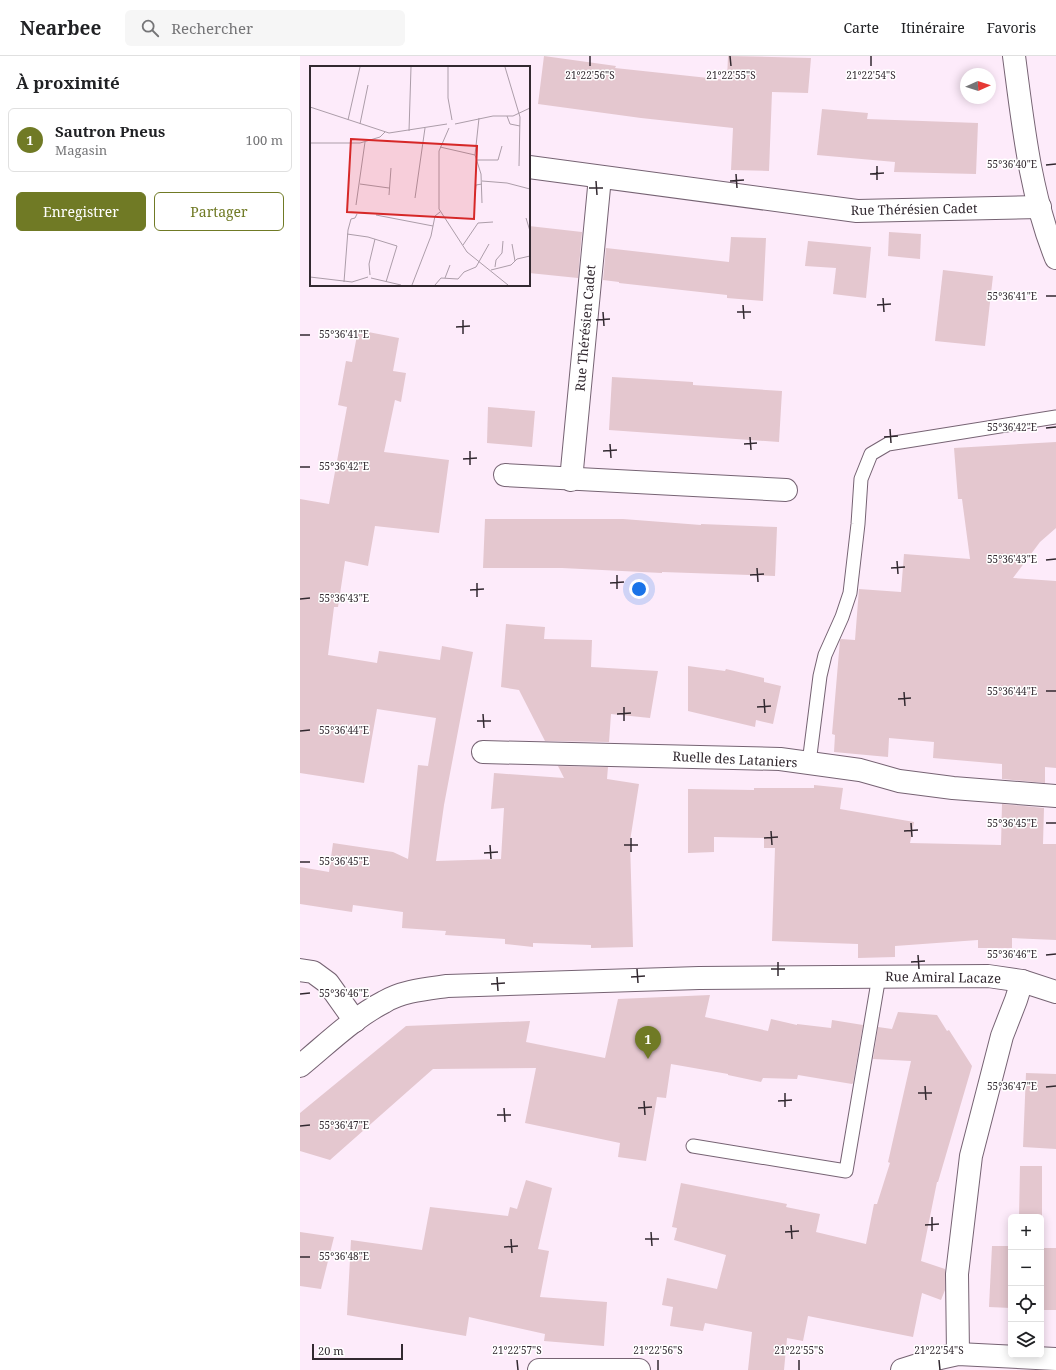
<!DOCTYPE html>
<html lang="fr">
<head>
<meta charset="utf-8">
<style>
	:root { --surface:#fff; --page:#f6f6f6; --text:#202124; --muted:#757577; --line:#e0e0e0; --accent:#707a25 }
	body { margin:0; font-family:"Noto Serif",serif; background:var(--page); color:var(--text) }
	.controls { position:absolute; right:12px; bottom:12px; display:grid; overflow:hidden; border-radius:6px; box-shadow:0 2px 10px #0003 }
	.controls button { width:36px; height:36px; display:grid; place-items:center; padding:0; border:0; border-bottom:1px solid var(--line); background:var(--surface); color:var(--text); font:20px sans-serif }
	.compass { position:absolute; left:660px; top:12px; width:36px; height:36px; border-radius:50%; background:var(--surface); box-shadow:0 2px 10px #0003; rotate:87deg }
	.scale { position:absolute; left:12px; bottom:10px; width:91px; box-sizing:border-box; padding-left:4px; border:2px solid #322930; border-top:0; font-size:11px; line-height:14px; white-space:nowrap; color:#322930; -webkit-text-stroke:3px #fff; paint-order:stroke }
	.you { position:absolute; left:339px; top:533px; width:14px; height:14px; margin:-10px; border:3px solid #fff; border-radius:50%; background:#1a73e8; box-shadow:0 0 0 6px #1a73e833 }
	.badge { display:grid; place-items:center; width:26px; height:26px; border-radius:50%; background:var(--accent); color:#fff; font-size:13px; font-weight:700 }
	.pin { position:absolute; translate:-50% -33px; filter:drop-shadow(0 1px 2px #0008) }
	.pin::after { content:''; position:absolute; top:21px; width:14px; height:12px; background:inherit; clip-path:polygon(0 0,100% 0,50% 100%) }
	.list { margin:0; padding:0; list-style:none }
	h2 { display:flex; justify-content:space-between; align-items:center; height:52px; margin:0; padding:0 16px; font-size:17px }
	h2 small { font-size:13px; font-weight:400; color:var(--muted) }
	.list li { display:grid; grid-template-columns:26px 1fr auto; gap:12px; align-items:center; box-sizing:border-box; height:64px; margin:0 8px 8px; padding:0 8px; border:1px solid var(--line); border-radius:6px }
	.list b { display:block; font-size:15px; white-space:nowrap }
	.list p { margin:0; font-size:13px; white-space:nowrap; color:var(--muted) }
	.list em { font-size:13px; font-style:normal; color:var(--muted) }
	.actions { display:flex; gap:8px; padding:12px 16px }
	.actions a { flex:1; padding:9px 0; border:1px solid var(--accent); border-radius:6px; text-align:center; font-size:14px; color:var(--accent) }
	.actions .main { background:var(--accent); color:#fff }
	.icon { flex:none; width:22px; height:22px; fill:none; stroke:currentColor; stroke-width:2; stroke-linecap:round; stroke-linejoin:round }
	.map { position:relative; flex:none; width:756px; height:1314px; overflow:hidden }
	header { display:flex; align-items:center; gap:24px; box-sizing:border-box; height:56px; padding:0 20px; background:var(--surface); border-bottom:1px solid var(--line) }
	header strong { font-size:19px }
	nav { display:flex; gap:22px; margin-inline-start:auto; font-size:14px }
	.search { width:280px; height:36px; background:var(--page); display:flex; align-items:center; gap:10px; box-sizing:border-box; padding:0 14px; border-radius:6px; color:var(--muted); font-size:15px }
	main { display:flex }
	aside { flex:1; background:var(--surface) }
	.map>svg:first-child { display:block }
	.building { fill:#e4c7cf }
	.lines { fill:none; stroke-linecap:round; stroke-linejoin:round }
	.service-casing { stroke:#766373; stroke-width:15 }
	.minor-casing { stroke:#766373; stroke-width:24 }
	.tertiary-casing { stroke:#766373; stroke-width:24 }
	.service { stroke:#fff; stroke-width:13 }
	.minor { stroke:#fff; stroke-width:22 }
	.tertiary { stroke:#fff; stroke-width:22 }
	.ticks { fill:none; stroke:#322930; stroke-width:1.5 }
	.labels { text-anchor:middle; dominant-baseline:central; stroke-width:3; stroke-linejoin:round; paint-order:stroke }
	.street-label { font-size:13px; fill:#322930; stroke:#fff }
	.inset-road { fill:none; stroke:#ac9da9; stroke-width:1 }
	.view { fill:#d62828; fill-opacity:0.15; stroke:#d62828; stroke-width:2 }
	.inset-edge { fill:none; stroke:#322930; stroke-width:2 }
	.ticks-label { font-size:10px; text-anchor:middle; fill:#322930; stroke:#fff; stroke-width:3; stroke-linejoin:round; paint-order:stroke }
</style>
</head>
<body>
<header>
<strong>Nearbee</strong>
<div class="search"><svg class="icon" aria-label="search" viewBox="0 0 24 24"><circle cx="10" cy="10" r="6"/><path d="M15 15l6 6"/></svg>Rechercher</div>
<nav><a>Carte</a><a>Itinéraire</a><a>Favoris</a></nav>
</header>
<main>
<aside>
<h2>À proximité<small></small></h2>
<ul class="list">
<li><span class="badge">1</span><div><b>Sautron Pneus</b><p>Magasin</p></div><em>100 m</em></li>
</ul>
<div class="actions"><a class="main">Enregistrer</a><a>Partager</a></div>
</aside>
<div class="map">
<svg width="756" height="1314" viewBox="0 0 756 1314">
	<rect width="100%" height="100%" fill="#fdebfa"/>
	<g class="building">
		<polygon points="244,0 316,10 315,12 427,24 428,0 511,2 508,37 472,36 469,115 431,114 433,72 341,62 238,48"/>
		<polygon points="522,53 568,57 567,63 678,67 676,118 594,116 595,106 517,99"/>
		<polygon points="229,170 282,176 278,222 229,217"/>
		<polygon points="589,176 621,178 620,203 588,200"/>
		<polygon points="431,181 466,182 463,245 427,242 427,239 319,227 319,226 303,224 306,192 429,206"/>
		<polygon points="508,185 571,191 566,242 533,238 536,212 505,210"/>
		<polygon points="643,214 693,220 685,290 635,285"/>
		<polygon points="58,274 99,282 93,315 106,317 101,346 95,344 84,396 149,404 139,477 75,470 68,510 45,505 38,551 34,551 28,599 77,607 79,595 140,604 142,590 173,596 144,749 136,805 201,803 204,752 191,753 194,717 264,722 258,710 308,711 307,723 339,728 330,785 333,891 291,892 291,889 233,887 233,891 205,888 205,883 145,879 146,875 102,872 103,856 53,849 52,856 0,848 0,811 29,816 33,787 93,796 108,803 118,709 128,710 136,662 77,653 64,727 0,717 0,443 29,448 47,351 38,349 46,305 52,306"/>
		<polygon points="312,321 393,326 393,329 482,335 479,386 309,374"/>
		<polygon points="188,351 235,355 232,391 187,387"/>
		<polygon points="756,386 756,472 740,486 713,522 756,525 756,712 745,711 745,727 702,723 702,708 633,702 634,686 589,682 588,701 534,696 535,679 532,678 540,584 541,583 555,584 559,533 601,536 604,498 670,503 662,443 658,443 654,392"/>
		<polygon points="185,463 323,463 401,469 401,468 477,471 475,520 362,516 362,517 262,512 183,512"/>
		<polygon points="206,568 245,571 244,583 292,584 291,611 358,615 350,662 311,658 309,686 245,685 219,634 201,631"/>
		<polygon points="388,610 425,615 426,613 464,622 464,626 481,630 473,668 456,664 455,671 388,655"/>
		<polygon points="514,729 543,732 540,753 614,766 610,787 701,789 702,748 744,752 743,788 756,788 756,884 712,882 712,892 678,892 678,884 595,890 595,901 558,902 558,888 472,885 475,792 464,792 464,782 414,781 414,796 388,797 388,733 454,734 454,732 514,732"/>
		<polygon points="410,939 405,961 468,975 471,963 497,969 497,968 531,972 532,964 563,969 553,1027 552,1028 498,1019 497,1023 463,1022 461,1026 428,1019 428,1018 371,1008 366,1042 357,1041 346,1105 318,1101 320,1087 225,1067 236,1012 133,1013 30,1104 0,1095 0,1057 106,970 230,965 226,986 305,1002 318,943"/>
		<polygon points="598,956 637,959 647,975 649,974 672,1010 638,1126 637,1126 621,1205 645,1213 645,1234 641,1244 622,1237 613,1281 508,1260 503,1285 487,1282 484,1314 448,1314 452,1276 405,1267 403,1275 370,1270 373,1251 362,1249 367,1222 417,1233 426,1199 374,1184 377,1172 372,1171 381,1127 487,1148 486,1151 520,1158 516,1176 566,1188 574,1148 577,1148 590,1107 588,1106 611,1005 573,1003 578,971 592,973"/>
		<polygon points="726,1017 756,1018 756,1093 723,1091"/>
		<polygon points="720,1110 742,1110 742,1192 756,1192 756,1254 741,1254 741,1161 719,1161"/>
		<polygon points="226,1124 252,1132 238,1193 249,1195 240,1241 307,1246 304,1290 244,1285 245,1278 169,1261 166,1280 47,1259 51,1184 122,1194 130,1151 208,1160 210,1151 217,1153"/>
		<polygon points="0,1176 34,1181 21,1233 0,1230"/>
		<polygon points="692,1190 711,1190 711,1252 689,1251"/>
	</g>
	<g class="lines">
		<g class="service-casing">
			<g id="service">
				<polyline points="509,707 520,620 525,599 542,561 550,537 558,468 561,423 571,398 588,388 756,361"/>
				<polyline points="393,1090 546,1115 579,920"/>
			</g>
		</g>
		<g class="minor-casing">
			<g id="minor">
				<polyline points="229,111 557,155 740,151"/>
				<polyline points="205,419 486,434"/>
				<polyline points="271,424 300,121"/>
				<polyline points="183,696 480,703 560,714 599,725 653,732 756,740"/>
				<polyline points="658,1298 657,1218 671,1100 702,980 716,944 722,925"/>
				<polyline points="239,1314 339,1314"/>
				<polyline points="602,1314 640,1302 658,1298 756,1303"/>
			</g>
		</g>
		<g class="tertiary-casing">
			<g id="tertiary">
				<path d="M714 0C723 68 730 138 756 202"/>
				<polyline points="0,914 13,916 28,927 55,965"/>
				<path d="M0 1010C27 988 53 962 84 946 102 935 126 933 147 930L399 922 688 920 722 925 756 936"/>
			</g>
		</g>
		<use href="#service" class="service"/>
		<use href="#minor" class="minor"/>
		<use href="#tertiary" class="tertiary"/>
	</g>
	<path class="ticks" d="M290 0V10M430 0 431 10M571 0V10M746 109 756 108M577 110V124M436 118 437 132M570 118 584 117M296 125 297 139M430 125 444 124M289 132H303M746 240H756M583 242 584 256M443 249 444 263M577 249 591 248M303 256 304 270M437 256H451M163 264V278M296 264 310 263M156 271 170 270M0 279H10M746 372 756 371M590 373 591 387M450 381 451 394M584 381 598 380M310 388 311 402M444 388 457 387M170 395V409M303 395 317 394M163 403 177 402M0 411H10M746 504 756 503M597 505 598 518M457 512 458 526M591 512 605 511M317 519V533M450 519 464 518M177 527V541M310 527 324 526M170 534 184 533M0 543 10 542M746 635H756M604 636 605 650M464 643 465 657M598 643 611 642M324 651V665M457 651 471 650M183 658 184 672M317 658 331 657M177 665H191M0 675 10 674M611 767 612 781M746 767H756M471 775 472 789M604 775 618 774M331 782V796M464 782 478 781M190 789 191 803M324 789H338M184 797 198 796M0 806H10M618 899 619 913M746 899 756 898M478 906V920M611 906 625 905M337 913 338 927M471 913H485M197 921 198 935M331 921 345 920M191 928 205 927M0 938 10 937M625 1030 626 1044M746 1031 756 1030M485 1037V1051M618 1037H632M344 1045 345 1059M478 1045 492 1044M204 1052 205 1066M338 1052 352 1051M197 1059H211M0 1070 10 1069M632 1161V1175M491 1169 492 1183M625 1169 639 1168M351 1176 352 1190M485 1176 499 1175M211 1183 212 1197M345 1183H359M204 1191 218 1190M0 1201H10M217 1304 218 1314M358 1304V1314M499 1304V1314M639 1304 640 1314"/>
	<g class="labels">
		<g class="street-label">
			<text transform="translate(614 153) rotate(-1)">Rue Thérésien Cadet</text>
			<text transform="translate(285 272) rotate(-85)">Rue Thérésien Cadet</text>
			<text transform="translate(435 703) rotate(3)">Ruelle des Lataniers</text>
			<text transform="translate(643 921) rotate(1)">Rue Amiral Lacaze</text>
		</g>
	</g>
	<g transform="translate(10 10)">
		<rect width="220" height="220" fill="#fdebfa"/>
		<path class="inset-road" d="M138 1V32L142 54M195 1 210 51 209 100M0 41 79 67 137 58M197 50 200 58 210 60M169 52 165 89 171 108 172 137M38 54 50 1M50 58 58 19M145 58 183 50H203L220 42M139 62 129 85V143L157 186 198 219M99 65 101 1M0 77H50L70 71 75 66M130 81 165 89M166 94H188L192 80M172 115 197 117 220 123M50 118 79 122M79 129 81 102M165 130 166 119 172 118M105 132 115 62M46 139 55 76M66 149 123 160M216 152 220 165M37 168 58 171 87 180 76 216M202 178 205 195M153 179 168 157 183 156M185 201 186 194 192 187 193 175M181 204 201 199 207 193 220 190M60 209 59 198 65 173M0 211 42 216 58 211M61 212 91 219M135 212 140 199M34 216 38 164 41 153 45 152 47 148M102 219 121 170 125 150 130 146M125 219 131 212 148 213 154 206 166 201 179 178"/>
		<path class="view" d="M41 73 167 80 164 153 37 146Z"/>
		<rect width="220" height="220" class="inset-edge"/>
	</g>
	<g class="ticks-label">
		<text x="290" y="23">21°22'56"S</text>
		<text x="431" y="23">21°22'55"S</text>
		<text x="571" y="23">21°22'54"S</text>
		<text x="712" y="112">55°36'40"E</text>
		<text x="712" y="244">55°36'41"E</text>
		<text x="44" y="282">55°36'41"E</text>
		<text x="712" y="375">55°36'42"E</text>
		<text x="44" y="414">55°36'42"E</text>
		<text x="712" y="507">55°36'43"E</text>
		<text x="44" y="546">55°36'43"E</text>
		<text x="712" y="639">55°36'44"E</text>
		<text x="44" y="678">55°36'44"E</text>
		<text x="712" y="771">55°36'45"E</text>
		<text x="44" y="809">55°36'45"E</text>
		<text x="712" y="902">55°36'46"E</text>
		<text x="44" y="941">55°36'46"E</text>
		<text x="712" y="1034">55°36'47"E</text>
		<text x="44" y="1073">55°36'47"E</text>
		<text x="44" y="1204">55°36'48"E</text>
		<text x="217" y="1298">21°22'57"S</text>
		<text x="358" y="1298">21°22'56"S</text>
		<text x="499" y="1298">21°22'55"S</text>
		<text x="639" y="1298">21°22'54"S</text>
	</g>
</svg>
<div class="controls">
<button>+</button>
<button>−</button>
<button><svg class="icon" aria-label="locate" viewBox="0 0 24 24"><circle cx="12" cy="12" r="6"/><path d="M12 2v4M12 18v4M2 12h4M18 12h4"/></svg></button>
<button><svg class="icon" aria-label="layers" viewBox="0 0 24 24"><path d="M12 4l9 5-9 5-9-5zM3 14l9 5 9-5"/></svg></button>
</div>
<svg class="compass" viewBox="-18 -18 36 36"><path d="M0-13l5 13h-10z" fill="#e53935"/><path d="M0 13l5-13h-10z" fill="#757577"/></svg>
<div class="scale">20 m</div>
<div class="you"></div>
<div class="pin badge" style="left:348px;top:1003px">1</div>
</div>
</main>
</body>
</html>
